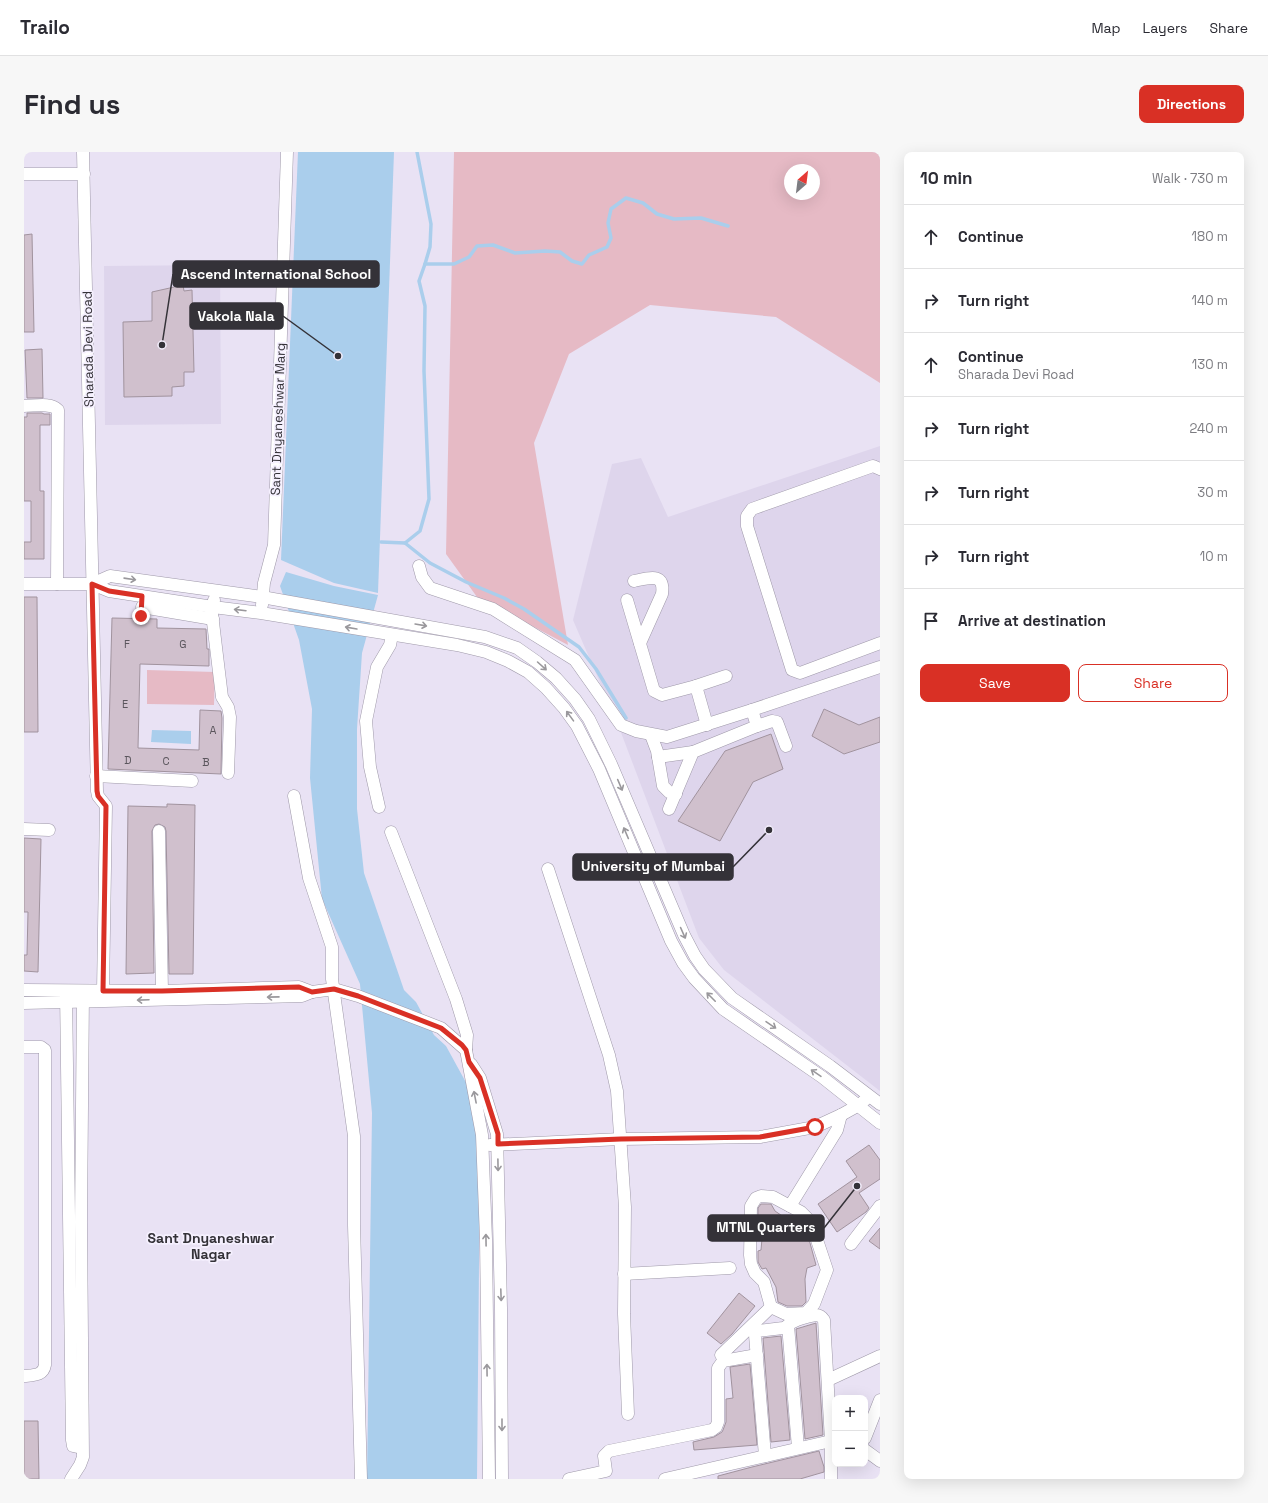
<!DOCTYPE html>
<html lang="en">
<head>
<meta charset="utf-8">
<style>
	:root { --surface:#fff; --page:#f7f7f7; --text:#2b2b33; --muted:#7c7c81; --line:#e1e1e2; --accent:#d93025 }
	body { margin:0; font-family:"Space Grotesk",sans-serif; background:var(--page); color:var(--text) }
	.controls { position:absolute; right:12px; bottom:12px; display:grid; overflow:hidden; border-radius:8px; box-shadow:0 4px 16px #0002 }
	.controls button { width:36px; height:36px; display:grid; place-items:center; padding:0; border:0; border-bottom:1px solid var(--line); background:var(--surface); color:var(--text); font:20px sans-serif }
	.compass { position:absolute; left:760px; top:12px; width:36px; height:36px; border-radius:50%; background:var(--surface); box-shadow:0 4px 16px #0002; rotate:28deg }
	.stop { position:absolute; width:12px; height:12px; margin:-9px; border:3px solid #d93025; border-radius:50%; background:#fff }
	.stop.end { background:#d93025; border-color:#fff; box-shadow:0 1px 4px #0008 }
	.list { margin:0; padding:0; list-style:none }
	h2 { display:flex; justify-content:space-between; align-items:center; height:52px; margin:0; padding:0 16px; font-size:17px }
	h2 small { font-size:13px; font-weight:400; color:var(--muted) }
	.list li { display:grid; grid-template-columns:26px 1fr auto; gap:12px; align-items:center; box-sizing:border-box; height:64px; padding:0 16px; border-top:1px solid var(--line) }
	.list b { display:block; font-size:15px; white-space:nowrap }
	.list p { margin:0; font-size:13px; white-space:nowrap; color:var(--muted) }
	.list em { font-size:13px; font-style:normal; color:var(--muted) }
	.actions { display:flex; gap:8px; padding:12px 16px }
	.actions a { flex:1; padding:9px 0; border:1px solid var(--accent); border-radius:8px; text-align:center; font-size:14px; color:var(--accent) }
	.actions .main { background:var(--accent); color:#fff }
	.icon { flex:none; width:22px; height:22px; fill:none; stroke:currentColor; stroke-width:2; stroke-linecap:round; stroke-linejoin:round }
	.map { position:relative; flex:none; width:856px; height:1327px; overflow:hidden; border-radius:8px }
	header { display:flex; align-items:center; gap:24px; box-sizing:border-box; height:56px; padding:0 20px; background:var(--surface); border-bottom:1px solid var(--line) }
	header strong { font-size:19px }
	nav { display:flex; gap:22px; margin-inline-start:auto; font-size:14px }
	.intro { display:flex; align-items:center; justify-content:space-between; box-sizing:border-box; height:96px; padding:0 24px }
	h1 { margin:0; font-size:28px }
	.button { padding:10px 18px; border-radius:8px; background:var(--accent); color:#fff; font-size:14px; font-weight:700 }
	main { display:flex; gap:24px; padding:0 24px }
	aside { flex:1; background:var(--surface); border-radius:8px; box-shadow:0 4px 16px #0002 }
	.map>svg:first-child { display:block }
	.built { fill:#ded5ec }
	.green { fill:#e6bac5; fill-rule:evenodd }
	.water { fill:#aaceec }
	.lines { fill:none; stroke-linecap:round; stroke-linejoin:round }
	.stream { stroke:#aaceec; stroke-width:3.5 }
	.building { fill:#d0c0cd; stroke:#a1939e }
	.minor-casing { stroke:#9f99a9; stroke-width:13 }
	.minor { stroke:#fff; stroke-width:12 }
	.oneway { stroke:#9a989c }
	.route { stroke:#d93025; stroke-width:5 }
	.labels { text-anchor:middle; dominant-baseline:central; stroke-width:3.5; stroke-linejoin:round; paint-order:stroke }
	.number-label { font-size:11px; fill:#5b565d }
	.street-label { font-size:13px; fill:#343238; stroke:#f5f0fe }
	.neighbourhood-label { font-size:14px; font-weight:bold; fill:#343238; stroke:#f5f0fe }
	.leader { fill:none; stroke:#343238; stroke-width:1.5 }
	.callout-dot { fill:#343238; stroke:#f5f0fe; stroke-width:1.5 }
	.callout { fill:#343238; stroke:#343238; stroke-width:1.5 }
	.callout-label { font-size:14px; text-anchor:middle; font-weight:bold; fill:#fff }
</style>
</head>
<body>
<header>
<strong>Trailo</strong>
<nav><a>Map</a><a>Layers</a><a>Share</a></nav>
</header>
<div class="intro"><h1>Find us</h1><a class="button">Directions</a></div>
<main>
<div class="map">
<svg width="856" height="1327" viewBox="0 0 856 1327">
	<rect width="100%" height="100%" fill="#e9e2f4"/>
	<g class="built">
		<polygon points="196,113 197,272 81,273 80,114"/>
		<polygon points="856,294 856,939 700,818 675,786 593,570 549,468 588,312 617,306 644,365"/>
	</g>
	<g class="green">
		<path d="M430 0H856V231L752 165 626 153 545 202 510 291 544 493 453 445 422 402ZM766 18H790V42H766Z"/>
		<polygon points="123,518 191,520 190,553 123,552"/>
	</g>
	<g class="water">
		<polygon points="274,0 370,0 354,441 310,431 257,408"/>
		<polygon points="262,420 310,434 354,443 338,501 333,577 333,657 340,721 380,838 392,850 410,883 422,894 445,936 456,1006 453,1327 343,1327 348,961 336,832 298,747 286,626 288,557 275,488 256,434"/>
		<polygon points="128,578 167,579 167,592 127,590"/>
	</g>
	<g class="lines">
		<g class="stream">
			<polyline points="393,0 407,72 406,95 401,112"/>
			<polyline points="357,390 381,391 396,379 405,347 400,219 401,154 395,129 401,112 430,112 445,105 453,94 469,93 491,101 521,99 536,100 548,109 558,112 565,103 583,95 587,86 584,71 587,57 602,46 619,51 633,62 650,67 677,66 704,74"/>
			<polyline points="381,391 406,411 442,430 480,446 500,457 555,495 572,517 602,566"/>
		</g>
	</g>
	<g class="building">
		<polygon points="8,82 10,180 0,180 0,83"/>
		<polygon points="159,133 160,139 168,138 170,220 160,220 160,234 148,235 148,244 100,245 99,170 128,169 128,140"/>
		<polygon points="18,197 19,246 3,246 1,198"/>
		<polygon points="3,261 18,261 20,262 26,262 26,273 16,273 16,339 20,339 20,407 0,407 0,390 7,390 7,349 0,349 0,265 3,265"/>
		<polygon points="0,445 13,445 14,580 0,580"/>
		<polygon points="88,466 133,467 133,476 182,477 183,497 185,497 185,514 116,512 114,596 175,598 176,558 197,559 198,566 197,622 84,617"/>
		<polygon points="800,557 835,573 856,565 856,590 820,602 788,584"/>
		<polygon points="747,582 759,617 729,630 696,689 654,669 701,599"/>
		<polygon points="143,652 171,653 169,822 145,822 142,679 141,675 135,672 131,673 128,679 130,821 102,822 104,654 143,655"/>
		<polygon points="0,686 17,687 14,820 0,819 0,803 3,803 4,760 0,760"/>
		<polygon points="845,993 856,1008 856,1027 835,1041 845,1056 842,1060 813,1080 794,1052 833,1025 822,1009"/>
		<polygon points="737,1052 747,1052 751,1059 770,1072 776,1070 786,1091 792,1113 783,1116 781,1127 782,1150 778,1154 763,1154 754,1150 752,1135 742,1116 738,1117 734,1110 734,1099 737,1098 739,1075 734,1065 734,1056"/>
		<polygon points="856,1076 856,1097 845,1089"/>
		<polygon points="715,1141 731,1154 708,1182 697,1192 683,1181"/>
		<polygon points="792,1171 799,1283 781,1287 772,1177"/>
		<polygon points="757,1184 766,1288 747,1290 739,1186"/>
		<polygon points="726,1212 733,1293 670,1298 669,1290 690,1285 698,1280 699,1278 702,1270 702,1247 709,1246 706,1215"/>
		<polygon points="0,1269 14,1269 15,1327 0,1327"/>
		<polygon points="795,1299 800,1315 800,1320 776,1327 694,1327 694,1324 728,1315"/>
	</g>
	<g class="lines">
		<g class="minor-casing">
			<g id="minor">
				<polyline points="59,0 73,639 74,644 82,654 79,839"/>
				<polyline points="0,22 60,22"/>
				<path d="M0 254C10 254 27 250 34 258L33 432"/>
				<polyline points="856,317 849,314 728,357 723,364 723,374 768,518 776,521 856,491"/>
				<polyline points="395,414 398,425 406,436 469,457 551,508 597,573 612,579 643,585 728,558 856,515"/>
				<path d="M610 429C625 426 641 420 638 442L616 491"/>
				<polyline points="0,432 68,432 85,439 189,455 237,461 433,493 462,500 484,509 504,520 522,536 540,556 553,574 575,617 647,789 659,811 670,826 699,857 798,925 856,971"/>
				<polyline points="68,432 86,424 238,445 461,485 493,496 513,510 532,526 551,547 565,567 587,612 660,783 671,804 680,817 708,846 806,914 856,952"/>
				<polyline points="190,448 188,462 198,545 204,555 206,565 204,621"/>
				<polyline points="603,448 630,539 638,543 672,534 683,573"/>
				<polyline points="238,453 240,431 250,393 263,0"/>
				<polyline points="118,455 189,467"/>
				<polyline points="672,534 702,524"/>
				<polyline points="733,574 748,569 753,570 762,594"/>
				<polyline points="627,583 633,599 639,634 645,640 652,642"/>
				<polyline points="634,605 669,600"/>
				<polyline points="72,624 168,629"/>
				<polyline points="270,644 285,726 308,795 308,827 330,984 330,1073 337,1327"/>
				<polyline points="355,655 346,615 342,569 353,515 366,493 368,483"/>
				<polyline points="645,657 669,600 733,574 728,558"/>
				<polyline points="0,677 25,678"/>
				<polyline points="135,679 138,839"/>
				<polyline points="367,680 432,847 443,883 442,898"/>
				<polyline points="524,717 585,903 593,939 601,1055 600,1162 604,1262"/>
				<polyline points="0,838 138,839 275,835 288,840"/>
				<polyline points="42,839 48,1288 49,1294 58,1296"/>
				<polyline points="0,851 278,844 288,840 310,837 334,844 417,876 442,898 458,983 462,1087 465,1327"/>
				<path d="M0 895H17L21 898V1213C19 1224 10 1223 0 1224"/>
				<polyline points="447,912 456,926 473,982 477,1156 478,1327"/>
				<polyline points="466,993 597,987 736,985 791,975 817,963 835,953 841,948"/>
				<polygon points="737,1044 749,1045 777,1060 783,1066 793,1088 803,1118 790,1152 782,1161 762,1162 747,1155 740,1130 731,1121 727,1112 726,1103 727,1054 732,1046"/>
				<polyline points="766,1054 813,978 817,963"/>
				<polyline points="827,1092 856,1054"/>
				<polyline points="600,1122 706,1116"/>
				<polyline points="697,1203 747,1155"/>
				<polyline points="804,1228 856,1204"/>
				<polyline points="841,1286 856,1248"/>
				<path d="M774 1296 764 1173C770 1168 784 1164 792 1163 796 1163 798 1165 800 1168L807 1289V1327"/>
				<polyline points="841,1298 856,1309"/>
				<polyline points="741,1304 731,1183 733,1179 759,1176 764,1174"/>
				<polyline points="47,1327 56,1313 59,1305 57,1070 59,839"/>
				<polyline points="545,1327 582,1319 580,1304 585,1299 688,1278 692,1275 694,1270 694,1216 699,1209 733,1203"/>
				<polyline points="641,1327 807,1289"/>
			</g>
		</g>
		<use href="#minor" class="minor"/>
	</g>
	<defs><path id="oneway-shaft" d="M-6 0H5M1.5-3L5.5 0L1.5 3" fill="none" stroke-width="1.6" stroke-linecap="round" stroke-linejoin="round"/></defs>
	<g class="oneway">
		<use href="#oneway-shaft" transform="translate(106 427) rotate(8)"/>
		<use href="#oneway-shaft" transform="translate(216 458) rotate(-173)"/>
		<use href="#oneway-shaft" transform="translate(397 473) rotate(10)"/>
		<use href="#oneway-shaft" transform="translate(327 476) rotate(-170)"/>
		<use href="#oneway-shaft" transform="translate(518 514) rotate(42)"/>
		<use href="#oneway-shaft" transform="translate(546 564) rotate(-126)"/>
		<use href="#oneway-shaft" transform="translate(596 633) rotate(67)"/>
		<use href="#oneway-shaft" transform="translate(602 681) rotate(-113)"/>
		<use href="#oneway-shaft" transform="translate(659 781) rotate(66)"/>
		<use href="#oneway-shaft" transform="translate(249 845) rotate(179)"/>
		<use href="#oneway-shaft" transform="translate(687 845) rotate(-135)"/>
		<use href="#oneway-shaft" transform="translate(119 848) rotate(178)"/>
		<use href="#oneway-shaft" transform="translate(747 873) rotate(34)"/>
		<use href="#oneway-shaft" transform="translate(792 921) rotate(-146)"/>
		<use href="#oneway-shaft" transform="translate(451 945) rotate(-101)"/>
		<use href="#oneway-shaft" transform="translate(474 1013) rotate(89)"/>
		<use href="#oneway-shaft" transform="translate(462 1088) rotate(-91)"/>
		<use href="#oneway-shaft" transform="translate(477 1143) rotate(88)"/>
		<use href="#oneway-shaft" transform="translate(463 1218) rotate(-91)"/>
		<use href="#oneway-shaft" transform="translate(478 1273) rotate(90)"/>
	</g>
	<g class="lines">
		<polyline class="route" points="117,464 118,444 85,439 68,432 73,639 74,644 82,654 79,839 138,839 275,835 288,840 310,837 334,844 417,876 438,893 442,898 445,910 456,926 474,982 474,992 597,987 736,985 791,975"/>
	</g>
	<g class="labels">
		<g class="number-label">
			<text x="103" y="492">F</text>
			<text x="159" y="492">G</text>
			<text x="101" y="552">E</text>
			<text x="189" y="578">A</text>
			<text x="104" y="608">D</text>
			<text x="142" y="609">C</text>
			<text x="182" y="610">B</text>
		</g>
		<g class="street-label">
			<text transform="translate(64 197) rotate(-91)">Sharada Devi Road</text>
			<text transform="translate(254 267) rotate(-88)">Sant Dnyaneshwar Marg</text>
		</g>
		<g class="neighbourhood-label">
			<text x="187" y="1086">Sant Dnyaneshwar<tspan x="187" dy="16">Nagar</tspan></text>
		</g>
	</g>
	<path class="leader" d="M138 193L149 122M314 204L259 164M745 678L709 715M833 1034L800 1076"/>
	<g class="callout-dot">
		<circle cx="138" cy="193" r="4"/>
		<circle cx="314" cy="204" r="4"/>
		<circle cx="745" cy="678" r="4"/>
		<circle cx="833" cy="1034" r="4"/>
	</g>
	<g class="callout">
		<rect x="149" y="109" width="206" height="26" rx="4"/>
		<rect x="166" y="151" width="93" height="26" rx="4"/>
		<rect x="549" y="702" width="160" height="26" rx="4"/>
		<rect x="684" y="1063" width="116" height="26" rx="4"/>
	</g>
	<g class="callout-label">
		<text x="252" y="127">Ascend International School</text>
		<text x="212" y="169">Vakola Nala</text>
		<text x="629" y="719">University of Mumbai</text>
		<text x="742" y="1080">MTNL Quarters</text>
	</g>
</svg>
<div class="controls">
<button>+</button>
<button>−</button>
</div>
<svg class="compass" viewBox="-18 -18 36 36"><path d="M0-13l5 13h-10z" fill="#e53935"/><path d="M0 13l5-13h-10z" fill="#7c7c81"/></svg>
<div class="stop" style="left:791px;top:975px"></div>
<div class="stop end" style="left:117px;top:464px"></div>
</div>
<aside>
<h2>10 min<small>Walk · 730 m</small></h2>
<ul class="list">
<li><svg class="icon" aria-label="ahead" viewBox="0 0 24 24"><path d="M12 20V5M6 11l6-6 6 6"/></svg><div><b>Continue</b></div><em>180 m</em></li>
<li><svg class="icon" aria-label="right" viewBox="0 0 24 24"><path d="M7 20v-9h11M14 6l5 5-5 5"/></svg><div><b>Turn right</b></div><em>140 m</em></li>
<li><svg class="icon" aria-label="ahead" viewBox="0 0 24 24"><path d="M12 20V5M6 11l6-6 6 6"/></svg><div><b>Continue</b><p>Sharada Devi Road</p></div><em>130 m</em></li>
<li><svg class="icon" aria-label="right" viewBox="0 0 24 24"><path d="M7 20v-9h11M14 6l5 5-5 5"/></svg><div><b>Turn right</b></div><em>240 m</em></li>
<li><svg class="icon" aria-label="right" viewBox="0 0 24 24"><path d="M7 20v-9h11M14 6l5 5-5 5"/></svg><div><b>Turn right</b></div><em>30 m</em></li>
<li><svg class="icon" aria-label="right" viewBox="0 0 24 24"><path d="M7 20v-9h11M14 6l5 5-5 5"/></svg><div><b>Turn right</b></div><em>10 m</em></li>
<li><svg class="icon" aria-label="arrive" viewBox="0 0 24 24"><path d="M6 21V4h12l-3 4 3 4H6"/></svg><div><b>Arrive at destination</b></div></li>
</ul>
<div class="actions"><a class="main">Save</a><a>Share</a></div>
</aside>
</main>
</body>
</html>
